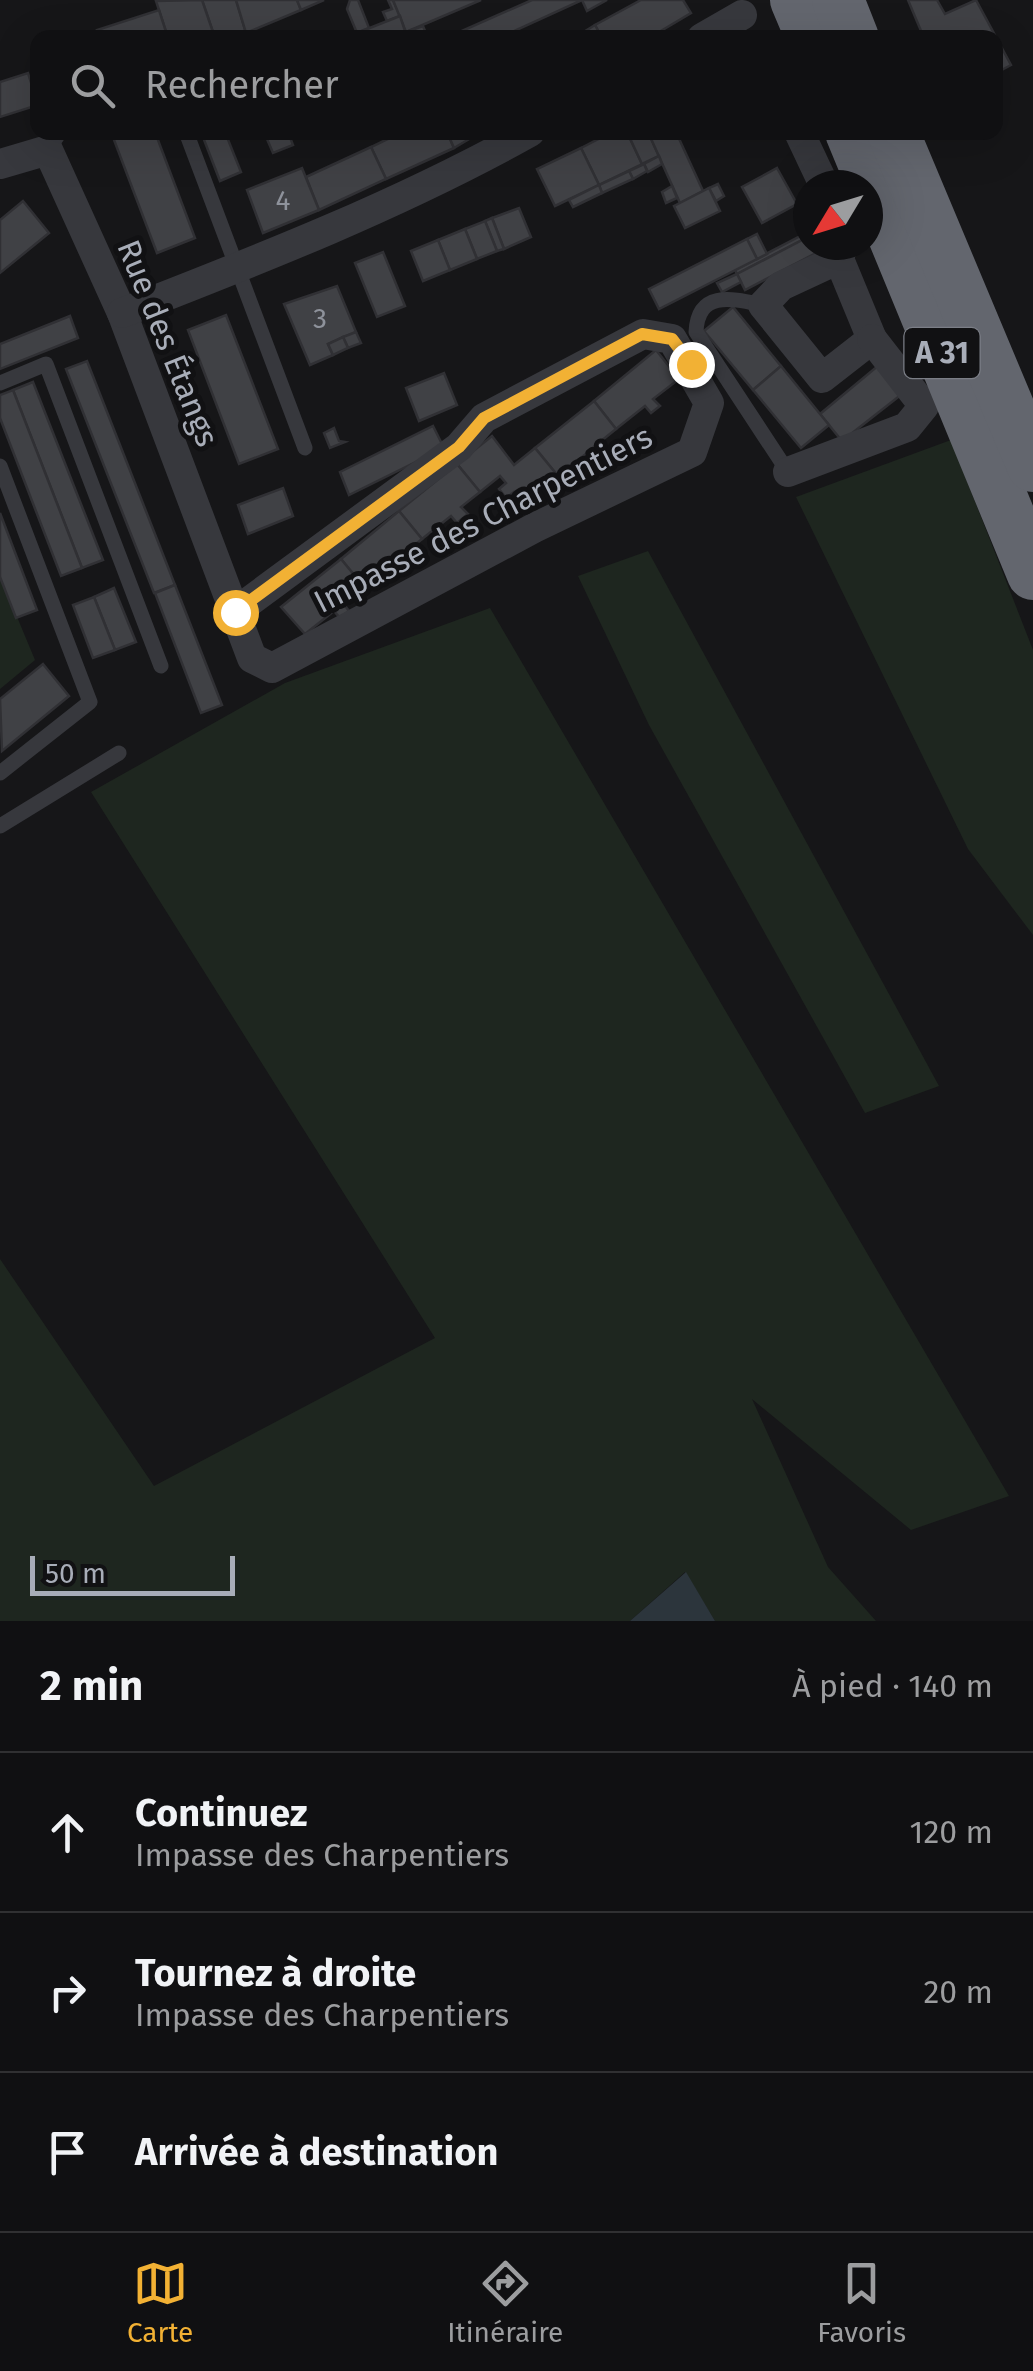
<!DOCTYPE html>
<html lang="fr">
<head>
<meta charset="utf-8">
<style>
	:root { --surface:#101012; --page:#19191b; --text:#f1f3f6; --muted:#9c9d9f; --line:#303032; --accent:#f2b134 }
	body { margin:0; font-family:"Fira Sans",sans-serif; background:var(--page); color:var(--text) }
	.compass { position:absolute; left:793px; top:170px; width:90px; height:90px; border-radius:50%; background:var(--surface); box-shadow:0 10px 40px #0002; rotate:232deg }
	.scale { position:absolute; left:30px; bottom:25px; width:205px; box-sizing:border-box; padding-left:10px; border:5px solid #a8adb8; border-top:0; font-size:28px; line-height:35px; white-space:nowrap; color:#a8adb8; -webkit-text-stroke:8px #111113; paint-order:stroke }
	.stop { position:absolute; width:30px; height:30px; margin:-22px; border:8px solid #f2b134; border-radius:50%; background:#fff }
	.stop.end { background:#f2b134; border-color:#fff; box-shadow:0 2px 10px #0008 }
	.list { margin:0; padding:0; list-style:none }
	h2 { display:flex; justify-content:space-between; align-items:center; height:130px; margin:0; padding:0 40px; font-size:42px }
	h2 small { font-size:32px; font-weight:400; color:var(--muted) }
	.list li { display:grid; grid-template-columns:65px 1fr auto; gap:30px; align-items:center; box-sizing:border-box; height:160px; padding:0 40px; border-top:2px solid var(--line) }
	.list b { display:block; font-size:38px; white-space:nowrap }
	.list p { margin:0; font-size:32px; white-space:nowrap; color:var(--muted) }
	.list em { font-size:32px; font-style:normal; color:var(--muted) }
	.icon { flex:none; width:55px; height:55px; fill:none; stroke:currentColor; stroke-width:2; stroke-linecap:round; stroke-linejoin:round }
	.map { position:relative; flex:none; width:1033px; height:1621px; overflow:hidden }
	.search { position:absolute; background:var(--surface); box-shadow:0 10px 40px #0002; left:30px; right:30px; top:30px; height:110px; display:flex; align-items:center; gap:25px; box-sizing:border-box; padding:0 35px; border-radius:20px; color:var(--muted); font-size:38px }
	.sheet { height:610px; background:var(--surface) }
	nav { display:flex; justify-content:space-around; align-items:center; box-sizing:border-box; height:140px; border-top:2px solid var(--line); background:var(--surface); font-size:28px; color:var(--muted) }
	nav a { display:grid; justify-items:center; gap:5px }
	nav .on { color:var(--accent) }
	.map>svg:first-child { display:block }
	.green { fill:#1e261f }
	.water { fill:#2c353c }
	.building { fill:#404145; stroke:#303034; stroke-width:2.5 }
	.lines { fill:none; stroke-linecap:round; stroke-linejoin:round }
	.lane { stroke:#37383d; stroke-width:15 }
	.street { stroke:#37383d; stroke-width:30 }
	.highway { stroke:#63666e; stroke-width:52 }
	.route { stroke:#f2b134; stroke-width:12 }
	.labels { text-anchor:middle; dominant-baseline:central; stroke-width:10; stroke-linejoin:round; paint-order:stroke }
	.number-label { font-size:28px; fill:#8e929b }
	.shield { fill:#111113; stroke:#7b7e86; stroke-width:2.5 }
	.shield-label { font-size:30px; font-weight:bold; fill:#a8adb8 }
	.street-label { font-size:32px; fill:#a8adb8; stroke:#111113 }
</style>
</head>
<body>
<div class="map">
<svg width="1033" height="1621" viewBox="0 0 1033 1621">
	<rect width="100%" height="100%" fill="#161618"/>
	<g class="green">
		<polygon points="951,440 1033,650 1033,935 968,849 796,497"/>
		<polygon points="648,551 939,1086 865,1113 649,725 578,576"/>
		<polygon points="0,576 35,660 0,689"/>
		<polygon points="490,608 1009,1496 911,1530 752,1399 828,1567 876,1621 715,1621 685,1572 630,1621 0,1621 0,1259 154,1486 435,1338 91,792 285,683"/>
	</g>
	<polygon class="water" points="686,1572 715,1621 630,1621"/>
	<g class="building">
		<polygon points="202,0 236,0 246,33 215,38"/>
		<polygon points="202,0 215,38 168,38 156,1"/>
		<polygon points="236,0 297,0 301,10 246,33"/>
		<polygon points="297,0 324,0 301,10"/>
		<polygon points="350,0 358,0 369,28 357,33 347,9"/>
		<polygon points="388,0 393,0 400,16 387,21 383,12 392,9"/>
		<polygon points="393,0 481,0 406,32"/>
		<polygon points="532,0 582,0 499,38 446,38"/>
		<polygon points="582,0 607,0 587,11"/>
		<polygon points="641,0 683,0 691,13 649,38 602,38 595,25"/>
		<polygon points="908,0 937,0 945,14 976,0 1011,65 996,73 996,38 924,38"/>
		<polygon points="159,10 168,38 100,38 97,30"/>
		<polygon points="400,16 405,31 389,38 359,38 357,33"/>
		<polygon points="595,25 602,38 574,38"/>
		<polygon points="423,26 428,38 409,38 406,32"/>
		<polygon points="28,73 38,105 0,117 0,82"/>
		<polygon points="111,132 155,132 195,238 157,253"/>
		<polygon points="201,132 225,132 241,172 220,181"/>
		<polygon points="264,132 288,132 293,145 273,153"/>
		<polygon points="402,132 447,132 454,148 386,179 371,147"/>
		<polygon points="447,132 481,132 454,148"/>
		<polygon points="612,132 627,132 642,164 599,185 581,148"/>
		<polygon points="627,132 648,132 659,156 642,164"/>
		<polygon points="648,132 676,132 703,191 680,203"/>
		<polygon points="371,147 386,179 319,210 306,177"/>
		<polygon points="581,148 599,185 555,206 537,169"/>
		<polygon points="659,156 662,164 648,172 644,164"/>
		<polygon points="644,164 647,171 633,179 629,171"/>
		<polygon points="302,168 319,210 263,233 247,190"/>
		<polygon points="777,168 797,204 762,223 742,187"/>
		<polygon points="629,171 633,179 602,193 599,185"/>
		<polygon points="718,184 724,196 716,201 709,188"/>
		<polygon points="599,185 602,193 573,207 569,200"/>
		<polygon points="672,186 677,198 666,203 662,192"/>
		<polygon points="709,188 720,211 685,228 674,206"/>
		<polygon points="23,201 49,233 0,273 0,220"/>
		<polygon points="519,208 531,237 504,249 492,218"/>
		<polygon points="492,218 504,249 497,251 485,221"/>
		<polygon points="485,221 497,251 477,259 465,229"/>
		<polygon points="465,229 477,259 450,270 438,240"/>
		<polygon points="808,232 808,237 737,274 735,270"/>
		<polygon points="757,234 767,254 757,259 747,239"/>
		<polygon points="808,237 808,245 817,245 820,251 745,290 737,274"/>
		<polygon points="747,239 757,259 659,309 649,289"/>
		<polygon points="438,240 450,270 423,281 411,251"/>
		<polygon points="383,252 405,306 377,317 355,263"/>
		<polygon points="737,274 741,282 722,292 717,283"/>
		<polygon points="337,286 356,332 328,344 333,355 310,365 284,304"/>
		<polygon points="733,307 781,366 753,390 704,331"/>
		<polygon points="226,315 278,449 239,464 188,330"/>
		<polygon points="70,316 78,338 0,369 0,344"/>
		<polygon points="356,332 361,343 348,348 343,337"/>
		<polygon points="343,337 348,348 333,355 328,344"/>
		<polygon points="656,350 679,379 653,399 660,406 651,413 645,406 616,429 594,401"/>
		<polygon points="87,361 175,585 154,593 66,369"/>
		<polygon points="879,365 902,394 842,441 820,414"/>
		<polygon points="781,366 829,425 801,448 753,390"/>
		<polygon points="444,373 457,405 419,421 406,388"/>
		<polygon points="33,382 103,560 82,568 13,390"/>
		<polygon points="13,390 82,568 61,576 0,418 0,395"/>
		<polygon points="594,401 616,429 595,446 601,453 593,460 587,453 558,476 535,448"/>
		<polygon points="433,426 444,448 349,495 340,472"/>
		<polygon points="334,428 339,441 345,442 330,448 324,433"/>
		<polygon points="492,436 514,465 535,448 558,476 523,504 514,492 506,498 499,489 506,483 500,476 480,492 457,464"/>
		<polygon points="457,464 480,492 461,507 468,514 457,523 451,516 422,539 399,511"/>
		<polygon points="283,488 293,516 248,534 238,505"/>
		<polygon points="399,511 422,539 401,556 407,563 399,570 392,563 364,587 341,559"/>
		<polygon points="0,513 37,610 16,618 0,577"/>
		<polygon points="341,559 364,587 343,603 349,611 340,618 334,611 305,634 281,607"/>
		<polygon points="175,585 222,705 201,713 155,593"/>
		<polygon points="114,588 136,642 115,650 94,597"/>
		<polygon points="94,597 115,650 93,658 73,605"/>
		<polygon points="43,664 69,696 2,751 0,699"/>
	</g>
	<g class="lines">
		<g class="lane">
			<polyline points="186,132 305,448"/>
			<polyline points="48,150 60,132"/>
			<path d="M763 305C734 299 698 289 696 332L788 472"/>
			<polyline points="0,383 46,364 161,666"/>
			<polyline points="0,466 90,702 0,773"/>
			<polyline points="0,826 119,753"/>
		</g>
		<g class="street">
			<polyline points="702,38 742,15"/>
			<polyline points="799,132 824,185"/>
			<polyline points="0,164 48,150 122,313 252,658 272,668 534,528 692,452 709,403 672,339 643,334 484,418 459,447 235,612"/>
			<polyline points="839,259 781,286 763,305 822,378 872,339 839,259 843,245"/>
			<path d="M122 313C261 259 399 205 530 132"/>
			<polyline points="788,472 907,427 924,406 872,339"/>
		</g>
		<g class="highway">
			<polyline points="796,0 812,38"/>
			<polyline points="838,0 853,38"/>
			<polyline points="851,132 1033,574"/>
			<polyline points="893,132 1033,466"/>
		</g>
	</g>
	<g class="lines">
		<polyline class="route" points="235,612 459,447 484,418 642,334 672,339 691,364"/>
	</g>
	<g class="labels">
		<g class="number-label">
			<text x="283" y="200">4</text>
			<text x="320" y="318">3</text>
		</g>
		<rect class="shield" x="904.5" y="328" width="75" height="50" rx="8"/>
		<g class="shield-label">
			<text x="942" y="353">A 31</text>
		</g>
		<g class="street-label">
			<text transform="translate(168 343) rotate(68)">Rue des Étangs</text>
			<text transform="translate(483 519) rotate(-27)">Impasse des Charpentiers</text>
		</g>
	</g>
</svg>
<svg class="compass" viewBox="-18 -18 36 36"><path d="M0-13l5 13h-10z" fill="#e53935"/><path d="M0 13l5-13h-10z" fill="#9c9d9f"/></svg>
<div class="scale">50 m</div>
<div class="stop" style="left:235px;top:612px"></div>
<div class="stop end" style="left:691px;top:364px"></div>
<div class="search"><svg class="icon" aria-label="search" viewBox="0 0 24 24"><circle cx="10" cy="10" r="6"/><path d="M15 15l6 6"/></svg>Rechercher</div>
</div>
<section class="sheet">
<h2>2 min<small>À pied · 140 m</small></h2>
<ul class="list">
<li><svg class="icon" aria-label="ahead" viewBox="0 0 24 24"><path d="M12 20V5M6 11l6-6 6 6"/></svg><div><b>Continuez</b><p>Impasse des Charpentiers</p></div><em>120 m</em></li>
<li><svg class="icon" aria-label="right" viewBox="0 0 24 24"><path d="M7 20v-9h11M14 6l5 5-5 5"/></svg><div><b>Tournez à droite</b><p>Impasse des Charpentiers</p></div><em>20 m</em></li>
<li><svg class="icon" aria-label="arrive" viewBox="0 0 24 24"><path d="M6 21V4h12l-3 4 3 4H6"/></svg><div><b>Arrivée à destination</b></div></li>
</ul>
</section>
<nav>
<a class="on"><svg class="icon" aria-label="map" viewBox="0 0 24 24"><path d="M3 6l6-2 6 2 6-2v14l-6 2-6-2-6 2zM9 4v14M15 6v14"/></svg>Carte</a>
<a><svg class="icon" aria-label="directions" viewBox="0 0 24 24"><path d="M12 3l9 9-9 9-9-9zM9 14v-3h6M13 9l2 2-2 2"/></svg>Itinéraire</a>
<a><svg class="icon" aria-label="saved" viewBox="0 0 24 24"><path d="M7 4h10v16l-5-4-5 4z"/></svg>Favoris</a>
</nav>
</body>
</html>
